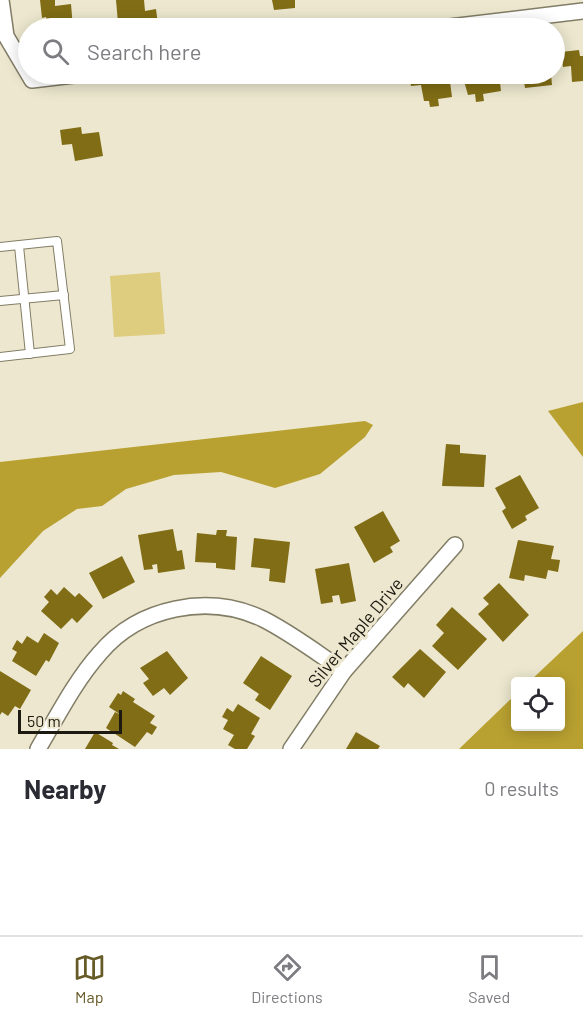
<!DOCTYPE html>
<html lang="en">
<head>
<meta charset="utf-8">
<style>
	:root { --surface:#fff; --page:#f2f2f3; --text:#2b2b33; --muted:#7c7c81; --line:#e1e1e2; --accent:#665a27 }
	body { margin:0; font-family:Barlow,sans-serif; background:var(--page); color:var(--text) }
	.controls { position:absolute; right:18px; bottom:18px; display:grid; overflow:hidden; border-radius:6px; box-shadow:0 3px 15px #0003 }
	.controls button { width:54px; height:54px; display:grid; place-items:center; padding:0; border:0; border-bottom:2px solid var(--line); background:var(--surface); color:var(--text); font:30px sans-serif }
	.scale { position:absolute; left:18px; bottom:15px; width:104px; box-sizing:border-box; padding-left:6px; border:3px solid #1c1a11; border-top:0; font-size:16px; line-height:21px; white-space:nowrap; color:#1c1a11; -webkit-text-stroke:4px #ece7ce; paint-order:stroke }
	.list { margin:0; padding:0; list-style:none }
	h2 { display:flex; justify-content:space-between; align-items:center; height:78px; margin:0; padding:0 24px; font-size:26px }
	h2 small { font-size:20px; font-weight:400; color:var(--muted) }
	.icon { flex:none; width:33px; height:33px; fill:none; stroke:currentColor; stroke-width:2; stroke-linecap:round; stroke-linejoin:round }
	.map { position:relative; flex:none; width:583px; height:749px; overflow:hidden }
	.search { position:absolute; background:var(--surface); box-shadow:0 3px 15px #0003; left:18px; right:18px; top:18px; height:66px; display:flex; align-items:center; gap:15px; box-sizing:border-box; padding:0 21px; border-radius:33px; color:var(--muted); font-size:22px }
	.sheet { height:186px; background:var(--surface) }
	nav { display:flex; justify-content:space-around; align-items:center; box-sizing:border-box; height:84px; border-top:2px solid var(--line); background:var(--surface); font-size:16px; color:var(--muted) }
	nav a { display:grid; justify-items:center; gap:3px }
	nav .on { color:var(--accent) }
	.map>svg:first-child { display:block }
	.green { fill:#decc7f }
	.water { fill:#b9a131 }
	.building { fill:#806d15 }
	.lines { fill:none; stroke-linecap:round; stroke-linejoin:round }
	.service-casing { stroke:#827d66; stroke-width:10 }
	.minor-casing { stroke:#827d66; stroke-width:18 }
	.service { stroke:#fff; stroke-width:8 }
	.minor { stroke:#fff; stroke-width:15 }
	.labels { text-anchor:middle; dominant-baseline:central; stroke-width:6; stroke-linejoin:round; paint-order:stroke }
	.street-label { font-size:18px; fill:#1c1a11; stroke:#ece7ce }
</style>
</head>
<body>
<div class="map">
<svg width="583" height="749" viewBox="0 0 583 749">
	<rect width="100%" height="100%" fill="#ece7ce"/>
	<polygon class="green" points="160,272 165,334 114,337 110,276"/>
	<g class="water">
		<polygon points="583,402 583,457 548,411"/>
		<polygon points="365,421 373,425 365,437 320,474 275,488 221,472 174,475 126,489 102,506 77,509 43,531 0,578 0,462"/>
		<polygon points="583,631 583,749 459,749 515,695 516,726 560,726 560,682 530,681"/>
	</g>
	<g class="building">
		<polygon points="40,0 55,0 55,6 71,4 73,28 48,28 46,17 42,18"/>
		<polygon points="116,0 144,0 145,11 156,9 158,25 137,27 136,21 118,23"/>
		<polygon points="272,0 295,0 295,8 274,10"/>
		<polygon points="579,50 580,56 583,56 583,81 572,82 571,66 563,67 561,52"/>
		<polygon points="409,74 449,74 452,97 438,99 439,106 430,107 429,101 424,101 421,85 411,86"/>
		<polygon points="462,74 499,74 501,91 483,94 484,101 476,102 475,94 468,95"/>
		<polygon points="523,74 551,74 552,85 525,88"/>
		<polygon points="81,127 82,134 99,132 103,156 75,161 72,144 62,145 60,130"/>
		<polygon points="446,444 460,445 460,453 486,455 484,487 442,486"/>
		<polygon points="520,475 539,508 525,516 527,520 512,529 502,511 506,508 495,488"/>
		<polygon points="383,511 400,541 390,547 393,552 374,563 354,527"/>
		<polygon points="173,529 177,551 182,550 185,569 158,573 157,564 152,565 153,569 144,570 138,535"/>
		<polygon points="217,530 227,530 226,536 237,537 235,570 216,568 216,563 195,562 197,533 216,535"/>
		<polygon points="254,538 290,542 285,583 269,581 270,569 251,567"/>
		<polygon points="518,540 554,546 551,559 560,560 558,572 548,570 546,579 525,575 524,581 509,578"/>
		<polygon points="122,556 135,582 103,599 89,573"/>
		<polygon points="349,563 356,601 341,604 339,595 332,596 333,602 321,604 315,569"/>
		<polygon points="499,583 529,615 503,642 478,614 489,604 483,598"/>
		<polygon points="64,587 75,597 79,593 93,606 77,623 72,618 61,629 41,611 49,602 44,597 51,589 57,595"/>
		<polygon points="452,607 487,639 458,670 432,646 444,633 436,625"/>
		<polygon points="44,633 59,643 49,662 46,660 36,676 12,661 17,652 12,649 17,640 22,644 27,636 38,643"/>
		<polygon points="420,649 446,672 424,698 408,683 404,688 392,677"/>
		<polygon points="167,651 188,678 170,695 164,688 153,696 143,683 149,679 140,668"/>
		<polygon points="261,656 292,676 270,710 255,700 259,694 243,683"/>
		<polygon points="0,671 31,690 20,709 15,706 8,716 2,712 0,715"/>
		<polygon points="123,691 135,699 133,702 155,716 150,723 157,727 152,735 147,732 135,747 106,728 115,712 121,715 109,707 118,693 121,695"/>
		<polygon points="238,704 260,718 251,734 255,736 247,749 235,749 228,745 234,735 223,729 228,720 222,717 227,708 233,712"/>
		<polygon points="95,732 113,743 112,745 119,749 85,749"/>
		<polygon points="356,732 380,746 378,749 346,749"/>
	</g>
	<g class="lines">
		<g class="service-casing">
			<g id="service">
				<polyline points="19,246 30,354"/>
				<polyline points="0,247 57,241 70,349 0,357"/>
				<polyline points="0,301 64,295"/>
			</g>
		</g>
		<g class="minor-casing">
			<g id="minor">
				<polyline points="1,0 6,36 32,80 82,74"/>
				<polyline points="441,28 583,11"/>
				<path d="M38 749C57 717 75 681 100 653 139 607 208 593 263 619 291 633 317 653 344 671"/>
				<polyline points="291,749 344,671 455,545"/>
			</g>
		</g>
		<use href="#service" class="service"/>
		<use href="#minor" class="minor"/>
	</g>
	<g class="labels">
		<g class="street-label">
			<text transform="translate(355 632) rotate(-50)">Silver Maple Drive</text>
		</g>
	</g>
</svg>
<div class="controls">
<button><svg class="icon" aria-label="locate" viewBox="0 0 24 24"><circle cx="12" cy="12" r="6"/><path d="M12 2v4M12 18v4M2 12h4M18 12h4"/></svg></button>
</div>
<div class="scale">50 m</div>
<div class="search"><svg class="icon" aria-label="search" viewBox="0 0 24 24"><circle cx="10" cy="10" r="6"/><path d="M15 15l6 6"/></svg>Search here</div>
</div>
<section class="sheet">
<h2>Nearby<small>0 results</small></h2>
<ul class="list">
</ul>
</section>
<nav>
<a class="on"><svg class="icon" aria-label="map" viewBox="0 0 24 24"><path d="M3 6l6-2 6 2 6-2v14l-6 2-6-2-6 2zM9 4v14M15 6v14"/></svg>Map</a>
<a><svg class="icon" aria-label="directions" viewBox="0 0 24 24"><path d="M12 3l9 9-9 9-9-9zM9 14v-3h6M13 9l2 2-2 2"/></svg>Directions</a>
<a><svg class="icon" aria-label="saved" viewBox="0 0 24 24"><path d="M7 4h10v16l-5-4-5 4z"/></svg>Saved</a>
</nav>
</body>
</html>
